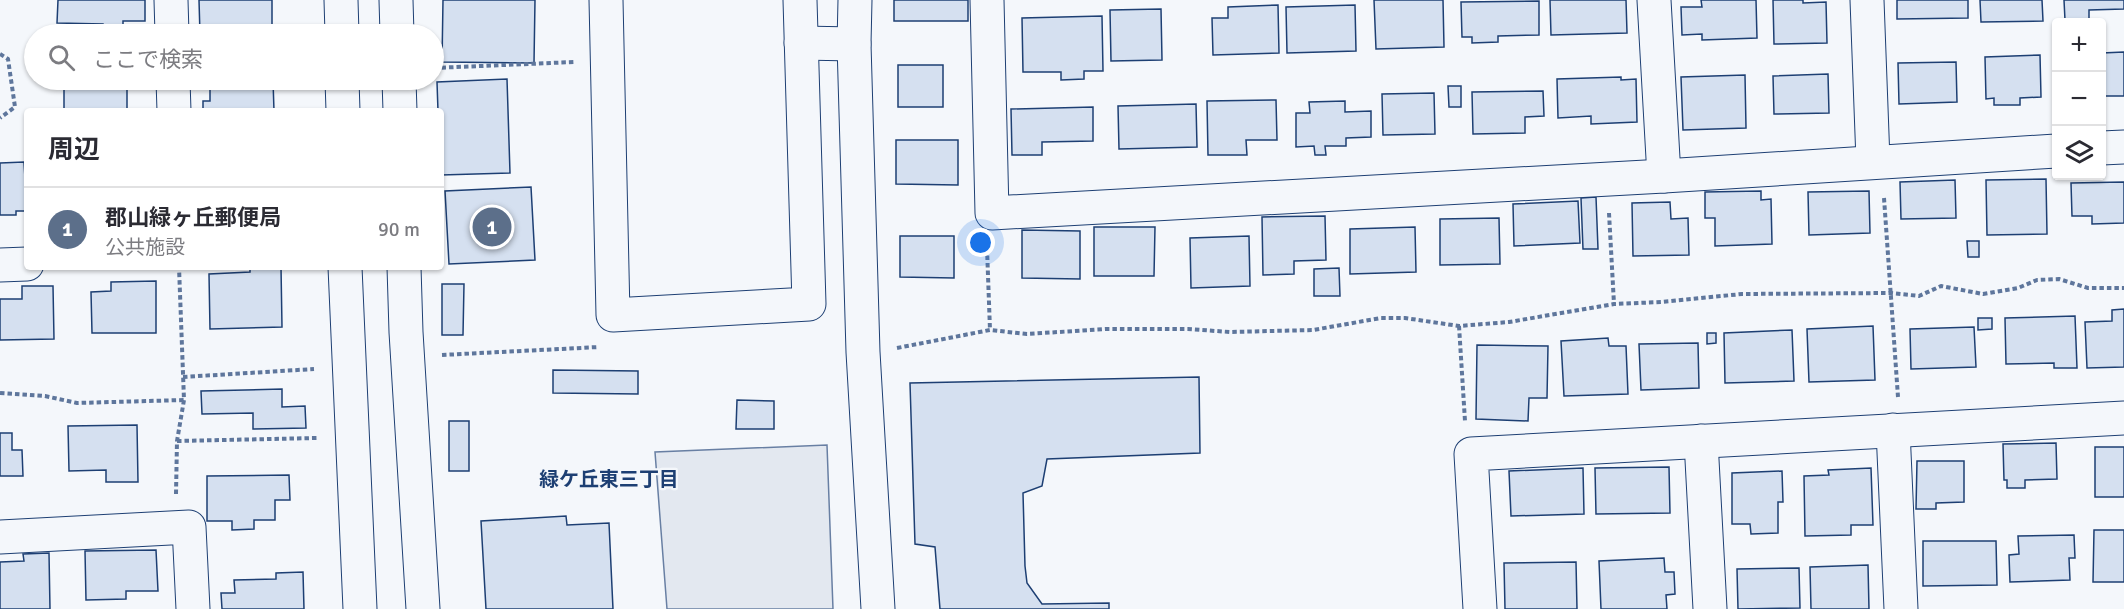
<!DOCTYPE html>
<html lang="ja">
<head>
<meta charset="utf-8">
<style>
	:root { --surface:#fff; --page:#f7f7f7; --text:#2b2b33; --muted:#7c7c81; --line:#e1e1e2; --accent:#c62828 }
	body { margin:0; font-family:Signika,"Noto Sans JP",sans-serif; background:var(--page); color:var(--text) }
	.controls { position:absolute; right:18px; top:18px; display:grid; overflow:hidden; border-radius:6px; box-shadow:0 2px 4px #0004 }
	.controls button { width:54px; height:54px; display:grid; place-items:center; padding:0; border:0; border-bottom:2px solid var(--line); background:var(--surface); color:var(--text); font:30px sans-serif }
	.you { position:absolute; left:981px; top:243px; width:21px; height:21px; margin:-15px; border:4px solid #fff; border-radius:50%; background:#1a73e8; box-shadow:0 0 0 9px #1a73e833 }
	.badge { display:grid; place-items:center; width:39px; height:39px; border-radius:50%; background:var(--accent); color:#fff; font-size:20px; font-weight:700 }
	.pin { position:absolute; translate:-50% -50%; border:3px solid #fff; box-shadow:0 2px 6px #0006 }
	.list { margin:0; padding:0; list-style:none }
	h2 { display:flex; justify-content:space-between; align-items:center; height:78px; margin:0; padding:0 24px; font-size:26px }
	h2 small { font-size:20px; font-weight:400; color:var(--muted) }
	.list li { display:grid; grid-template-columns:39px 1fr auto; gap:18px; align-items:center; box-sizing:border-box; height:84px; padding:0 24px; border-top:2px solid var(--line) }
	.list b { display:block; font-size:22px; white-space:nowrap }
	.list p { margin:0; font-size:20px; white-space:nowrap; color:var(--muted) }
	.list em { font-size:20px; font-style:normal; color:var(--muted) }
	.icon { flex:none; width:33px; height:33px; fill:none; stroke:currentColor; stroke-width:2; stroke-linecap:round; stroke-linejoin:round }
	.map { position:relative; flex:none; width:2124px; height:609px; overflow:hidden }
	.search { position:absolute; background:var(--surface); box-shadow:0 2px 4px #0004; left:24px; top:24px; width:420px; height:66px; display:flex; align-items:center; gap:15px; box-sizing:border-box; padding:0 21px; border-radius:33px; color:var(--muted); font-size:22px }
	.panel { position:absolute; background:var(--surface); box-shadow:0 2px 4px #0004; left:24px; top:108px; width:420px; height:162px; border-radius:6px }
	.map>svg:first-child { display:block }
	.parking { fill:#e3e8f0; stroke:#687fa3; stroke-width:1.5 }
	.building { fill:#d5e0f0; stroke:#1d3f73; stroke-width:1.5 }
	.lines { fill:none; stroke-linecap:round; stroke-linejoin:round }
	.minor-casing { stroke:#1d3f73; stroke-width:35 }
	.tertiary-casing { stroke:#1d3f73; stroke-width:35 }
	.path { stroke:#5e769c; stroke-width:4; stroke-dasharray:4.5 3; stroke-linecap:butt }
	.minor { stroke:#f4f7fb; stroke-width:33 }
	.tertiary { stroke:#f4f7fb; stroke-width:33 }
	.labels { text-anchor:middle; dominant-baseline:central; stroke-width:4.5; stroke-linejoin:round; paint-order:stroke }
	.neighbourhood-label { font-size:20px; font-weight:bold; fill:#1d3f73; stroke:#f4f7fb }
</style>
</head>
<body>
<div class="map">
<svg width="2124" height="609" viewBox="0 0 2124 609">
	<rect width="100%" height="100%" fill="#f4f7fb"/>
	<polygon class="parking" points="827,445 833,609 667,609 655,452"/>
	<g class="building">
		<polygon points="58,0 145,0 145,21 123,21 123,34 103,34 103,24 57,23"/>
		<polygon points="199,0 272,0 272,34 200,34"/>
		<polygon points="443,0 535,0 534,63 442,62"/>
		<rect x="894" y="0" width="74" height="21"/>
		<polygon points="1374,0 1443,0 1444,47 1376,49"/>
		<polygon points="1550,0 1626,0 1627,33 1551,35"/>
		<polygon points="1701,0 1756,0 1757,38 1702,40 1702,34 1682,35 1681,7 1702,7"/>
		<polygon points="1773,0 1803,0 1803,3 1826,2 1827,43 1774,44"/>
		<polygon points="1897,0 1968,0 1968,18 1897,19"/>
		<polygon points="1980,0 2042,0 2043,21 1981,22"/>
		<polygon points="2064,0 2124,0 2124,9 2089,10 2089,19 2065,20"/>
		<polygon points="1539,1 1539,35 1498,36 1498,42 1472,43 1472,37 1462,37 1461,2"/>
		<polygon points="1278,5 1279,53 1213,55 1212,18 1228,18 1228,7"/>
		<polygon points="1355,5 1356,51 1287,53 1286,7"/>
		<polygon points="1161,9 1162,60 1111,61 1110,10"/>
		<polygon points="1102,16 1103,71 1084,71 1084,79 1061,80 1061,72 1023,72 1022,18"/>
		<polygon points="2124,52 2124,96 2102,96 2102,53"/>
		<polygon points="2040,55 2041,97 2020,98 2020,105 1994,105 1994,98 1986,99 1985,57"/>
		<polygon points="1956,62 1957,102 1899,104 1898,63"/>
		<rect x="898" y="65" width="45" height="42"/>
		<polygon points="1828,74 1829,113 1774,114 1773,76"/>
		<polygon points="1745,75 1746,128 1683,130 1681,77"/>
		<polygon points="1621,77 1621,80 1636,79 1637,122 1591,124 1591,116 1558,118 1557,79"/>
		<polygon points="507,79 510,173 441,175 441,111 438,111 437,82"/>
		<polygon points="273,80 274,111 203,111 203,101 210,101 210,82"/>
		<polygon points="110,82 110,88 127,88 127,111 64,111 64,83"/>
		<polygon points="1448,86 1461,86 1461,107 1449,107"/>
		<polygon points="1543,91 1544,116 1525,117 1525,133 1473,134 1472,92"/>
		<polygon points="1434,93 1435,134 1383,135 1382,94"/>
		<polygon points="1276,100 1277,140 1246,140 1247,155 1208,155 1207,101"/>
		<polygon points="1345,101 1345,112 1371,111 1371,137 1346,138 1346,146 1325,146 1326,155 1315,155 1314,146 1296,147 1296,113 1310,113 1309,102"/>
		<polygon points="1196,104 1197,147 1119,149 1118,106"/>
		<polygon points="1093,107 1093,141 1042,142 1042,155 1012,155 1011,109"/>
		<polygon points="896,140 958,140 958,185 896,184"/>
		<polygon points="24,162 27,211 16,211 16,215 0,215 0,163"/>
		<polygon points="2046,179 2047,234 1987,235 1986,180"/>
		<polygon points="1955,180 1956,218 1901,219 1900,182"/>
		<polygon points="2124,182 2124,223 2092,224 2092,216 2072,216 2071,183"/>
		<polygon points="531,187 535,260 449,264 445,191"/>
		<polygon points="1761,191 1761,200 1771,199 1772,244 1715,246 1715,218 1705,218 1705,192"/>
		<polygon points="1869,191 1870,233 1809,235 1808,192"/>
		<polygon points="1596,197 1598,249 1583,249 1581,198"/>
		<polygon points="1578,201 1580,243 1514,246 1513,204"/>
		<polygon points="1670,202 1671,219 1688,218 1689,255 1633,256 1632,203"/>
		<polygon points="1325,216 1326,260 1294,261 1294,274 1263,275 1262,217"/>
		<polygon points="1499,218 1500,264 1440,265 1440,219"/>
		<polygon points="1094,227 1155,227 1154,276 1094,276"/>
		<polygon points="1415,227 1416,272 1350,274 1350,229"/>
		<polygon points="1022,230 1080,231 1080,279 1022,278"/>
		<polygon points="900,236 954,236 954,278 900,277"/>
		<polygon points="1249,236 1250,286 1191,288 1190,238"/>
		<polygon points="1967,241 1979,241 1979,257 1968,257"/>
		<polygon points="250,267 281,267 282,327 210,329 209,274 250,272"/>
		<polygon points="1339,268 1340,296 1314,296 1314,269"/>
		<polygon points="156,281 156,333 92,333 91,292 111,291 111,282"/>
		<polygon points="442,284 464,284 463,335 442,335"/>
		<polygon points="22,286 53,286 54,339 0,340 0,299 22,299"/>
		<polygon points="2124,309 2124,367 2087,368 2085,322 2112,321 2112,310"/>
		<polygon points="2075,316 2077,368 2054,368 2054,363 2006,364 2005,318"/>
		<polygon points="1978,318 1992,318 1992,329 1978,330"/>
		<polygon points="1873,326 1875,380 1809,382 1807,329"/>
		<polygon points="1974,327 1976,367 1911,369 1910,329"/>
		<polygon points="1792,330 1794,381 1725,383 1724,333"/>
		<polygon points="1707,333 1716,333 1716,343 1707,344"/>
		<polygon points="1608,338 1609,346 1626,346 1628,394 1564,396 1561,341"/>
		<polygon points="1698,343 1699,388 1641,390 1639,344"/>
		<polygon points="1477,345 1548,346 1547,398 1529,398 1528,421 1476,419"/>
		<polygon points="553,370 638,371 638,394 553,393"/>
		<polygon points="1199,377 1200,453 1047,459 1042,486 1023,493 1025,566 1027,583 1042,604 1109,603 1109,609 940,609 935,547 915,544 910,383"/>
		<polygon points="282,389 282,407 305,406 306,428 253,429 253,413 202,414 201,391"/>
		<polygon points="737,400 774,401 774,429 736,429"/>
		<rect x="449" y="421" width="20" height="50"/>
		<polygon points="137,425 138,482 106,482 106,470 69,471 68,426"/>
		<polygon points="0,433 12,433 12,450 22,450 23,476 0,476"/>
		<polygon points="2056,443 2057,479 2025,480 2025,488 2007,488 2007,480 2004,480 2003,444"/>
		<rect x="2095" y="447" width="29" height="50"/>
		<polygon points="1917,461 1964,461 1964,502 1936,503 1936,509 1916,509"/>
		<polygon points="1669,467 1670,513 1596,514 1595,468"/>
		<polygon points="1583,468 1584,514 1511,516 1509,471"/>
		<polygon points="1871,468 1873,525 1851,525 1851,535 1805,536 1804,476 1829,475 1828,470"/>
		<polygon points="1782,471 1783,502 1778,502 1778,533 1751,534 1750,524 1732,524 1732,473"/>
		<polygon points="289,475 290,500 275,500 275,520 254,520 254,529 232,530 232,521 207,521 207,476"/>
		<polygon points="566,516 567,525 609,523 613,609 486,609 481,521"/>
		<polygon points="2094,530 2124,530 2124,582 2093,582"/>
		<polygon points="2074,535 2075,558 2069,558 2070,580 2010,582 2009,555 2019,554 2018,536"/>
		<polygon points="1923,541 1996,541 1997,585 1923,586"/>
		<polygon points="156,550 158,591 126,591 126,599 86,600 85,551"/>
		<polygon points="49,553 50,609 0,609 0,562 24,561 23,554"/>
		<polygon points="1664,558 1665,572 1674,572 1675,594 1666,595 1667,609 1601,609 1599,561"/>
		<polygon points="1576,562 1577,609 1505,609 1504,563"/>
		<polygon points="1868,565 1869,609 1811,609 1810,567"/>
		<polygon points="1799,568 1800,608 1738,609 1737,569"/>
		<polygon points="303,572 304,609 222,609 221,593 235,593 234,580 276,579 276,573"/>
	</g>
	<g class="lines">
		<g class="minor-casing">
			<g id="minor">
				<polyline points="171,0 172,34"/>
				<polyline points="606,0 613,315 809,304 800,0"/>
				<polyline points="987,0 992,213 1664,176 2056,151"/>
				<polyline points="1654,0 1664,176"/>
				<polyline points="1867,0 1873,161"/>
				<polyline points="801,43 854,44"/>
				<polyline points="173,80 174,111"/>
				<polyline points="2102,148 2124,147"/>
				<polyline points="0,265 27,264"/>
				<polyline points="1893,430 1901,609"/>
				<polyline points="1701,441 1710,609"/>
				<polyline points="0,537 189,527 193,609"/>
				<polyline points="1480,609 1471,454 2124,418"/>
			</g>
		</g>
		<g class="tertiary-casing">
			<g id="tertiary">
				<polyline points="341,0 342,34"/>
				<polyline points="396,0 397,34"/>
				<polyline points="855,0 854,44 863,352 878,609"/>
				<polyline points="342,80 343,111"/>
				<polyline points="399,80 400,111"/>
				<polyline points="345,267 360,609"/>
				<polyline points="404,267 406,332 423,609"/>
			</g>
		</g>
		<g class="path">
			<polyline points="0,54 8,59 15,107 0,118"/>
			<polyline points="434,68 574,62"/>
			<polyline points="1884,198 1898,397"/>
			<polyline points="1609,213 1614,304"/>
			<polyline points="987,248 990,330"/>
			<polyline points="1459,326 1465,421"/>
			<polyline points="897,348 990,330 1027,334 1106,329 1188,329 1230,332 1313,330 1381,318 1405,318 1459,326 1509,322 1614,304 1661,302 1742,294 1891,293 1919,296 1941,286 1983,294 2018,288 2037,280 2059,279 2088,288 2124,288"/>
			<polyline points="442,355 599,347"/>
			<polyline points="183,377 314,369"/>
			<polyline points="0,393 45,396 77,403 184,400"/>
			<polyline points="177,441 317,438"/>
			<polyline points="176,494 177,441 184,400 179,267"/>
		</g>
		<use href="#minor" class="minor"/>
		<use href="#tertiary" class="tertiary"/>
	</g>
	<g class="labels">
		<g class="neighbourhood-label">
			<text x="609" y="479">緑ケ丘東三丁目</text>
		</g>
	</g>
</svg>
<div class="controls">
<button>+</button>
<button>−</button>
<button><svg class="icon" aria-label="layers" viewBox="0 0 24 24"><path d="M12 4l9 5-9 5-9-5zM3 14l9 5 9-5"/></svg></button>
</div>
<div class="you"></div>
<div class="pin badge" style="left:492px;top:227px;background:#5c6f8a">1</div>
<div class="search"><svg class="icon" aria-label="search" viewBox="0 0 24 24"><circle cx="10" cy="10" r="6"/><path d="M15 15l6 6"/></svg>ここで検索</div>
<section class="panel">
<h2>周辺<small></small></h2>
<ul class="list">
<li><span class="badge" style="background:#5c6f8a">1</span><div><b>郡山緑ヶ丘郵便局</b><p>公共施設</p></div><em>90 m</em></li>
</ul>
</section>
</div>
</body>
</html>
